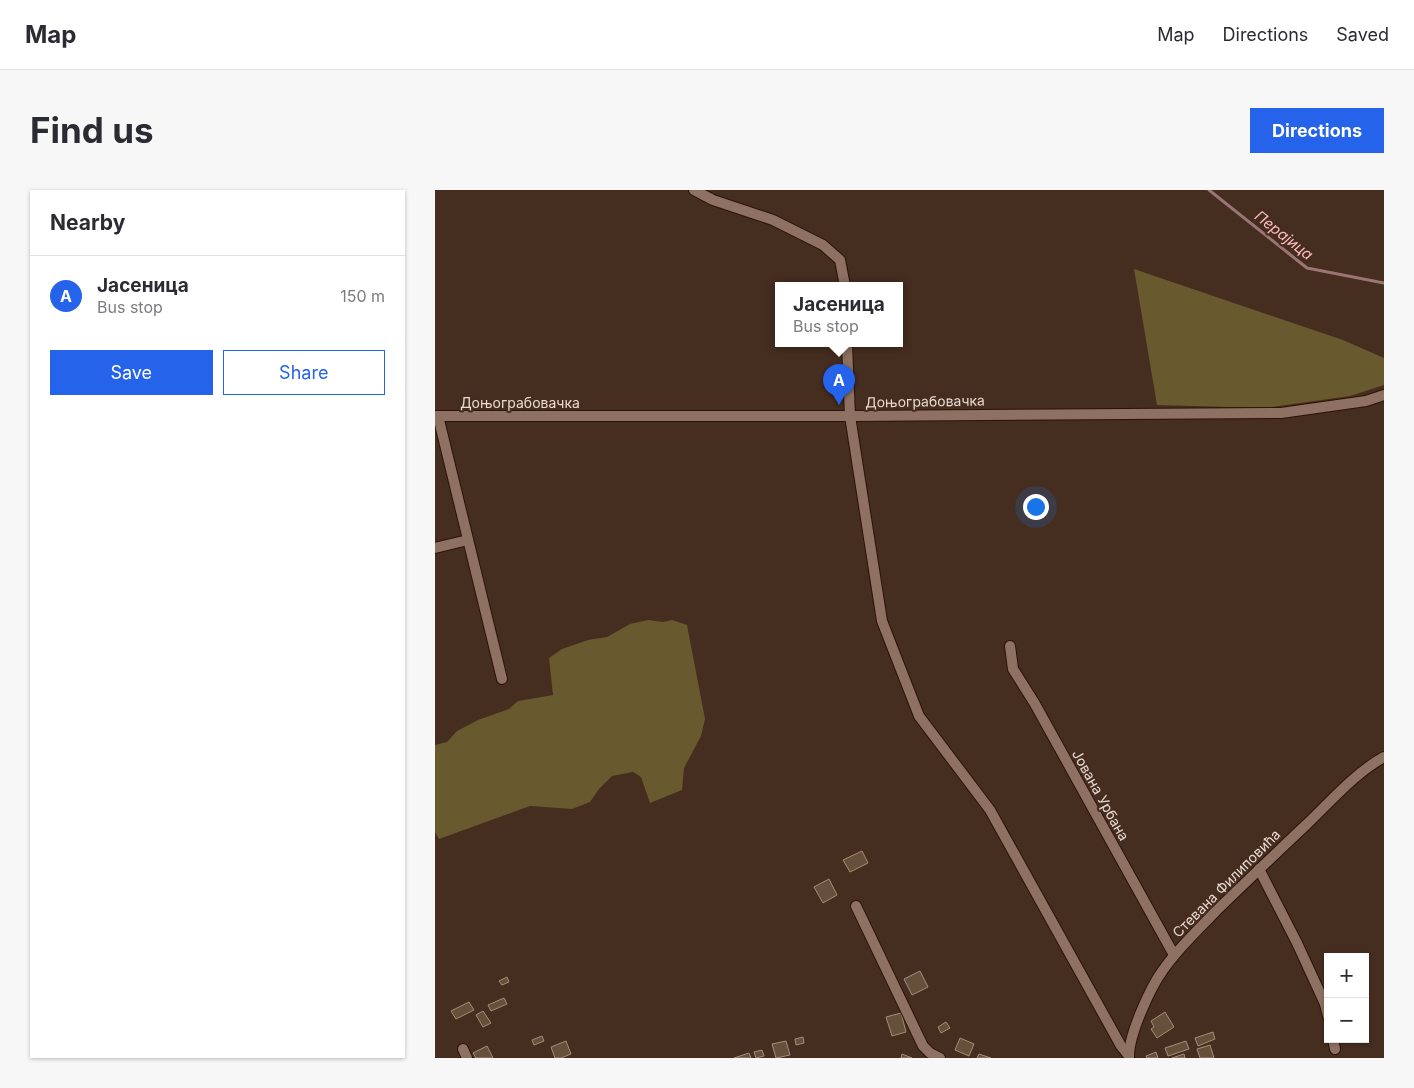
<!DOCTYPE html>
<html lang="en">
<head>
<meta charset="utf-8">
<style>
	:root { --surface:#fff; --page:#f7f7f7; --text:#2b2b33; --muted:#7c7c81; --line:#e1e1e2; --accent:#2563eb }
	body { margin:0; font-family:Inter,sans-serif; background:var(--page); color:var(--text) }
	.controls { position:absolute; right:15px; bottom:15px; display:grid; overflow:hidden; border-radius:0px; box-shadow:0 1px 4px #0004 }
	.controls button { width:45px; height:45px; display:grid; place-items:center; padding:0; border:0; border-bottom:1px solid var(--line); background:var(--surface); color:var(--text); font:25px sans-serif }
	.you { position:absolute; left:600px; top:316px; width:18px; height:18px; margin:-12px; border:4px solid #fff; border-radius:50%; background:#1a73e8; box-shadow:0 0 0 8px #1a73e833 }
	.badge { display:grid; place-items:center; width:32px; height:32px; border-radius:50%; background:var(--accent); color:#fff; font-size:16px; font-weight:700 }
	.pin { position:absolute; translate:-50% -41px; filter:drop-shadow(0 1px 2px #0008) }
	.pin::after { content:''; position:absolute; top:26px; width:18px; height:15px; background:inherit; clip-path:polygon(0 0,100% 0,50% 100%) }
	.popup { position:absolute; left:340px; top:92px; width:128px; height:65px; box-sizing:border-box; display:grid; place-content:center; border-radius:0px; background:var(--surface); filter:drop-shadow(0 1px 4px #0005); font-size:16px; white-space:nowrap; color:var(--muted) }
	.popup b { font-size:19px; color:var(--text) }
	.popup::after { content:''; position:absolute; left:50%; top:100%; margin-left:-10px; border:10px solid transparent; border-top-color:var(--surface) }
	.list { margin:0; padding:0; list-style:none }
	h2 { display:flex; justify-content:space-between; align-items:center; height:65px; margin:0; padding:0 20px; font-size:21px }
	h2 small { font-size:16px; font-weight:400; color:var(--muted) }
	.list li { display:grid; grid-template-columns:32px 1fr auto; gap:15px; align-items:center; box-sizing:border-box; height:80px; padding:0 20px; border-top:1px solid var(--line) }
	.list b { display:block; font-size:19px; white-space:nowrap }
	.list p { margin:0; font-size:16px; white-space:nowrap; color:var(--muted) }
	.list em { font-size:16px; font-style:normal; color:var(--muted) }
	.actions { display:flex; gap:10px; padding:15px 20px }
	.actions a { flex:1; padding:11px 0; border:1px solid var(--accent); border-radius:0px; text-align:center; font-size:18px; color:var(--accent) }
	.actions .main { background:var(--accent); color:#fff }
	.map { position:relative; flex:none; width:949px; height:868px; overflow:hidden; border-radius:0px }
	header { display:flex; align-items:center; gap:30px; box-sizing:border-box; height:70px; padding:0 25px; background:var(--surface); border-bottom:1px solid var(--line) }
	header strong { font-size:24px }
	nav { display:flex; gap:28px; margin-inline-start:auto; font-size:18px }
	.intro { display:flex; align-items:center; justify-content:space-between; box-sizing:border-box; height:120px; padding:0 30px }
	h1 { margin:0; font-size:35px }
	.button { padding:12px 22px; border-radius:0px; background:var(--accent); color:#fff; font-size:18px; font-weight:700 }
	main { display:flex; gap:30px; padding:0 30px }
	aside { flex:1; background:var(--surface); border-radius:0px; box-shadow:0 1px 4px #0004 }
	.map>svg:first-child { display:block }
	.green { fill:#69592e }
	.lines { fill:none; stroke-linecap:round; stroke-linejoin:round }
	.stream { stroke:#9b7476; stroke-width:3 }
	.building { fill:#65513b; stroke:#a48e76 }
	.minor-casing { stroke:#2b1407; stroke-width:12 }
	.minor { stroke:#8e7162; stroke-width:10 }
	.labels { text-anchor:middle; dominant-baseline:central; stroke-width:4.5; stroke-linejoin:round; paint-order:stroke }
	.street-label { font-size:14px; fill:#eadad2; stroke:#452d1f }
	.water-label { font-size:15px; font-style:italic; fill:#fdbbc2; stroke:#452d1f }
</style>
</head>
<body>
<header>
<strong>Map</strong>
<nav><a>Map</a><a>Directions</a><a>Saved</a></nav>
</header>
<div class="intro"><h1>Find us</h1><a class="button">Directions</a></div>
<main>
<aside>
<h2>Nearby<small></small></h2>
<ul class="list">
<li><span class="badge">A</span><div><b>Јасеница</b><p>Bus stop</p></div><em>150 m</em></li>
</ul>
<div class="actions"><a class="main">Save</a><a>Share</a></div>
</aside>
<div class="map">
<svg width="949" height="868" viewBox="0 0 949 868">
	<rect width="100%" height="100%" fill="#452d1f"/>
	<g class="green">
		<polygon points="699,79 908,150 949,168 949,195 915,206 830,218 722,215"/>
		<polygon points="213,430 228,432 237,430 252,435 270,529 266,546 249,578 247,600 215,613 206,587 198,582 177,586 164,599 155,612 137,619 95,616 4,649 0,642 0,555 12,552 22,541 43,530 74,519 83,511 118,505 114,468 127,459 153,450 172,447 195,434"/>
	</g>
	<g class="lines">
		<polyline class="stream" points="774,0 872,78 949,93"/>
	</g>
	<g class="building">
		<polygon points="427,661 433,673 415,682 408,670"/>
		<polygon points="394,689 402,705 388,713 379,697"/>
		<polygon points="485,781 493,797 477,805 469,789"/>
		<polygon points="72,787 74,792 67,795 64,791"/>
		<polygon points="69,808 72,814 56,821 53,815"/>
		<polygon points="34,812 39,820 21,829 16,821"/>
		<polygon points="48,821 56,833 48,837 41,825"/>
		<polygon points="730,822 739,837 722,848 716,839 719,837 716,831"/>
		<polygon points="466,823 471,842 457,846 451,827"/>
		<polygon points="511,832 515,838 506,843 503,837"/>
		<polygon points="778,842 780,849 763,856 760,848"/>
		<polygon points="107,846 109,851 99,855 97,850"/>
		<polygon points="368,847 369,853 361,855 360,849"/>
		<polygon points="525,848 539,854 534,866 520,860"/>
		<polygon points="131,851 136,864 126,868 120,868 116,857"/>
		<polygon points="351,851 355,865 341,868 337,854"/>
		<polygon points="751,851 754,859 733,866 730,858"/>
		<polygon points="775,855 779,868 765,868 762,859"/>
		<polygon points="52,856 58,868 41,868 38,863"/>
		<polygon points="327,860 329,866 321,868 319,862"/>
		<polygon points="721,862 723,868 712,868 711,866"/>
		<polygon points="314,863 316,868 299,868"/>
		<polygon points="467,864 477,868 466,868"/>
		<polygon points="544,864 556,868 542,868"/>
		<polygon points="749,864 750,868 737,868"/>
	</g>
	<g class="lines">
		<g class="minor-casing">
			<g id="minor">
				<polyline points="259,0 278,10 338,30 388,55 405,70 410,96"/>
				<polyline points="412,154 415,226 447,431 484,526 555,620 686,856 694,866"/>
				<polyline points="0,226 415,226 846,223 931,211 949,205"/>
				<polyline points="3,226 67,489"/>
				<polyline points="0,358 33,350"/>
				<polyline points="575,456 578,479 600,514 739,765"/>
				<polyline points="824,679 862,753 890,814 893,826"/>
				<polyline points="421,716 488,856 495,863 505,868"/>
				<polyline points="898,849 900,859"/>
				<polyline points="28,859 32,868"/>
				<path d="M694 868C693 846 715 798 728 780 743 758 763 740 781 721 811 692 841 663 872 634 896 611 920 583 949 567"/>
			</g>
		</g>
		<use href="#minor" class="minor"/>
	</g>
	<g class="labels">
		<g class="street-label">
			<text transform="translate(490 211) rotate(-1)">Доњограбовачка</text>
			<text x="85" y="212">Доњограбовачка</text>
			<text transform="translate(666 605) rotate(61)">Јована Урбана</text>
			<text transform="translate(791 693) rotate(-45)">Стевана Филиповића</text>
		</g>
		<g class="water-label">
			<text transform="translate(849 45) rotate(38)">Перајица</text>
		</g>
	</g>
</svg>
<div class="controls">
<button>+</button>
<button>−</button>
</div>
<div class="you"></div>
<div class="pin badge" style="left:404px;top:215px">A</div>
<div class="popup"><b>Јасеница</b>Bus stop</div>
</div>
</main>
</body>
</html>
